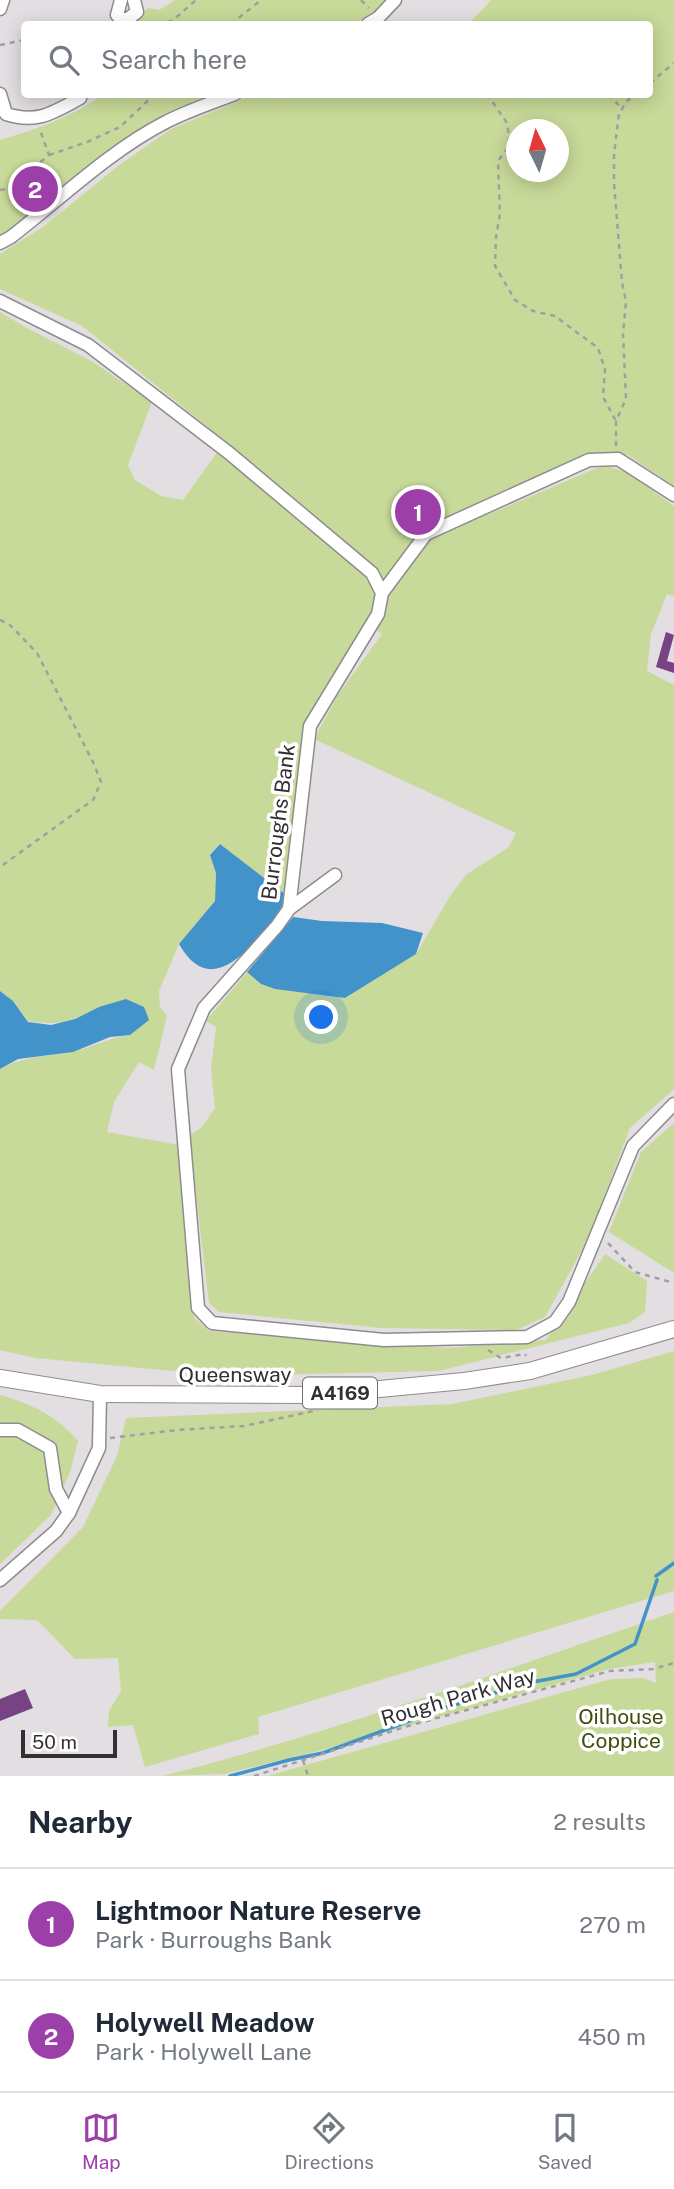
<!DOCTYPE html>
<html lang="en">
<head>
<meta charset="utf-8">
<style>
	:root { --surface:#fff; --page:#f6f6f7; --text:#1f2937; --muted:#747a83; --line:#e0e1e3; --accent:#9c3fa9 }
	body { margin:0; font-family:"Public Sans",sans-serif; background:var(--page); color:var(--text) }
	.compass { position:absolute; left:506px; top:119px; width:63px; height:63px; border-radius:50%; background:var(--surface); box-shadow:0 4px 18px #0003; rotate:355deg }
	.scale { position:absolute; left:21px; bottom:18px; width:96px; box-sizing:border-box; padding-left:7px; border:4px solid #323032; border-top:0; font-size:19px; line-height:24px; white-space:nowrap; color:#323032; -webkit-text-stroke:5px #fff; paint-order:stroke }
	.you { position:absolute; left:322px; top:1018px; width:24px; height:24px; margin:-18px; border:5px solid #fff; border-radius:50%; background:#1a73e8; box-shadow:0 0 0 10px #1a73e833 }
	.badge { display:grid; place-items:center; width:46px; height:46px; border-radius:50%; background:var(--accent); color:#fff; font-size:23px; font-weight:700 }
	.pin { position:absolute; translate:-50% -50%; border:4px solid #fff; box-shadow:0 2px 7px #0006 }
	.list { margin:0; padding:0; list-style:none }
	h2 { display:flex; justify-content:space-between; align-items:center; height:91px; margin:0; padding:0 28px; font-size:30px }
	h2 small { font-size:23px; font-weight:400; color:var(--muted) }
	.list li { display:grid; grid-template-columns:46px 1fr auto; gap:21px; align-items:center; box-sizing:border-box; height:112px; padding:0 28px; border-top:2px solid var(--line) }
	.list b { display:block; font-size:26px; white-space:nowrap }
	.list p { margin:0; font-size:23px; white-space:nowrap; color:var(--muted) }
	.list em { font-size:23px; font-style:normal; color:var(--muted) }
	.icon { flex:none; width:38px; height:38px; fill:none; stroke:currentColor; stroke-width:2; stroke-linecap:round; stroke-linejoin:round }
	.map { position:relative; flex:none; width:674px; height:1776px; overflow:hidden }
	.search { position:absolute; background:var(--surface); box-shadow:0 4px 18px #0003; left:21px; right:21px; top:21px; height:77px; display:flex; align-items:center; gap:18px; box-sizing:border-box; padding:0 24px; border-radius:7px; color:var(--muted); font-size:26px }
	.sheet { height:315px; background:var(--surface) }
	nav { display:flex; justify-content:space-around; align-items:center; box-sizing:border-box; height:98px; border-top:2px solid var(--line); background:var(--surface); font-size:19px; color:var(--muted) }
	nav a { display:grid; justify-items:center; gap:4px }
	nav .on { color:var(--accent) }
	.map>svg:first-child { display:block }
	.green { fill:#c8da99; fill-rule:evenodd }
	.water { fill:#4293ca }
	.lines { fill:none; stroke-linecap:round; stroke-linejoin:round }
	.stream { stroke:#4293ca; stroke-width:3.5 }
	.building { fill:#784382 }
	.minor-casing { stroke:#8f8c8f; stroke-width:15 }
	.major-casing { stroke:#8f8c8f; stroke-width:18 }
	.path { stroke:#a29fa2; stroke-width:2.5; stroke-dasharray:5 5; stroke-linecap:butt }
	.minor { stroke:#fff; stroke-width:12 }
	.major { stroke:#fff; stroke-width:16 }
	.labels { text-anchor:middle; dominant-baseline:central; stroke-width:7; stroke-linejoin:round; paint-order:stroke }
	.shield { fill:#fff; stroke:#706e70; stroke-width:2 }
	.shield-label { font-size:19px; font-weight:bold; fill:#323032 }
	.street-label { font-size:21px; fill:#323032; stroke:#fff }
	.park-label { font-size:21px; fill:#3f4c0c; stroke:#fff }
</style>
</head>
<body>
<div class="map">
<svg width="674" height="1776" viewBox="0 0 674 1776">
	<rect width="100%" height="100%" fill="#e2dee2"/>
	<g class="green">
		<polygon points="175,0 395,0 378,18 372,12 355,24 134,24 148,8 159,10"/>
		<path d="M491 0H674V486L628 455H583L469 509 462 515H487L604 465 628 473 674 506V596L667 594 651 634 647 671 674 685V1089L630 1128 588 1239 545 1317 516 1330 381 1328 219 1312 209 1303 189 1136 202 1127 215 1108 211 1069 216 1027 206 1021 247 972 261 984 345 998 416 954 452 893 467 874 509 847 516 833 314 739 338 695 382 634 366 623 305 720 285 894 220 844 210 854 216 873 215 901 179 944 159 991 160 1007 167 1016 154 1070 139 1062 114 1102 107 1132 179 1145 194 1318 209 1331 448 1348 546 1340 605 1254 647 1281 645 1312 629 1323 439 1371 226 1376 35 1358 0 1350V1069C24 1056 45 1057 71 1052 92 1048 106 1038 130 1035L99 1007C70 1022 60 1026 28 1021L13 1001 0 991V312L25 327 93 362 152 402 128 465 135 480 161 496 183 500 218 451 238 467 239 452 82 326 0 289V254L43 227 118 166 171 129 253 95H270L272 99 287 94H650V24H469ZM516 130H558V172H516Z"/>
		<path d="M103 95H216L215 97 204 99 201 106 162 124 0 237V140C37 129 72 117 103 95Z"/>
		<polygon points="674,1123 674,1273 609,1232 641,1152"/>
		<polygon points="674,1351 674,1591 258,1717 259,1734 145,1767 133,1725 108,1727 109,1711 121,1691 118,1658 75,1659 37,1620 0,1619 0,1611 83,1527 117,1456 126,1418 452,1404 592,1375"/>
		<path d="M0 1395C32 1404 57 1416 78 1441L70 1472 51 1515 0 1564Z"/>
		<path d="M674 1612V1776H267L611 1679 643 1678 656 1683 655 1662 609 1669 319 1751 224 1774 162 1776C336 1732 504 1670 674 1612Z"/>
	</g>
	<g class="water">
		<path d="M220 844 285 894C282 914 270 925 257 940 230 969 203 986 179 944L215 901 216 873 210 855Z"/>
		<polygon points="293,917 322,921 382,923 423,933 416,954 345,998 275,989 261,984 247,972"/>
		<polygon points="0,991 13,1001 28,1022 51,1025 75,1019 99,1007 126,999 144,1007 149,1020 130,1035 110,1037 73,1052 18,1059 0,1069"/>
	</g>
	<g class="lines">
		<g class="stream">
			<polyline points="656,1576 674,1563"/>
			<polyline points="230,1776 289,1760 323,1753 447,1707 498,1692 511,1686 576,1674 635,1644 657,1580"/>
		</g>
	</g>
	<g class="building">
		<polygon points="666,632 674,635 667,661 674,663 674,673 656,667"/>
		<polygon points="25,1689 33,1708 0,1721 0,1699"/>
	</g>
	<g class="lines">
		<g class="minor-casing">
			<g id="minor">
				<polyline points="121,0 117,15 121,19 128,19 137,12 134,0"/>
				<polyline points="0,9 3,0"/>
				<polyline points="368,24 378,18 395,0"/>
				<path d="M0 94 6 114C37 124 53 113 80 98"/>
				<path d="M0 243 11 237C60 199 110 151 164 123 187 111 211 103 235 94"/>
				<polyline points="0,301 88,345 229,453 372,573 382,593 378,614 310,726 289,909 277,926 204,1008 178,1069 198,1308 212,1323 384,1340 527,1337 555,1322 569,1302 633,1146 674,1104"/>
				<polyline points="382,593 426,534 589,460 618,459 674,495"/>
				<polyline points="289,909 335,875"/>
				<polyline points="0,1430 18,1430 50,1448 56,1489 69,1513"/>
				<polyline points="0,1580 56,1531 69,1513 99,1448 100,1394"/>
			</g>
		</g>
		<g class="major-casing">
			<polyline id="major" points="0,1378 100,1394 316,1395 464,1381 530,1371 674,1329"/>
		</g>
		<g class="path">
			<polyline points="361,0 369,8"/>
			<polyline points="158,24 172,21 196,0"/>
			<polyline points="231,24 261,0"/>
			<polyline points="0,45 24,40"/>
			<polyline points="650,83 674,63"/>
			<polyline points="487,94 507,123 509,137 507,149 498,161 500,214 496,237 495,266 515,300 533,311 555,316 598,348 605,369 603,397 616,421"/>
			<polyline points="609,94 622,109"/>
			<polyline points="49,155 87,142 120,127 155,94"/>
			<polyline points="0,190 8,189 49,155 40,130"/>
			<polyline points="616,446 616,421 626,399 623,333 626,302 622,282 614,183 614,154 619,114 626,102 635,94"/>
			<polyline points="0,620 9,624 37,653 93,762 101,782 93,800 0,867"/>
			<polyline points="608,1243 635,1272 674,1283"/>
			<polyline points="488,1350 501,1358 525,1354 526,1356"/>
			<polyline points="110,1438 177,1430 244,1426 318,1410"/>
			<polyline points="303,1760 308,1776"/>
			<polyline points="254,1776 408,1726 610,1671 653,1669 674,1663"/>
		</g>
		<use href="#minor" class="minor"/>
		<use href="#major" class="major"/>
	</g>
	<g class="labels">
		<rect class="shield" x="303" y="1377.5" width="74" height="31" rx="5"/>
		<g class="shield-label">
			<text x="340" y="1393">A4169</text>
		</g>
		<g class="street-label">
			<text transform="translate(278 822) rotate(-83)">Burroughs Bank</text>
			<text x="235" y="1374">Queensway</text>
			<text transform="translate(458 1697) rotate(-16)">Rough Park Way</text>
		</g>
		<g class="park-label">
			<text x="621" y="1716">Oilhouse<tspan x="621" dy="24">Coppice</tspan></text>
		</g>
	</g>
</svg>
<svg class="compass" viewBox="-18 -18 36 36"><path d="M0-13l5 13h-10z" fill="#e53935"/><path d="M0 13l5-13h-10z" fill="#747a83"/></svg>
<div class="scale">50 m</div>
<div class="you"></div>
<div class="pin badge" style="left:418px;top:512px">1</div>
<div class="pin badge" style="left:35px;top:189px">2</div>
<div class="search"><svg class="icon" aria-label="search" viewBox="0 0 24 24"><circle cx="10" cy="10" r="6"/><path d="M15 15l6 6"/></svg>Search here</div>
</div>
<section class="sheet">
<h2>Nearby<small>2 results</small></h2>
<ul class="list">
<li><span class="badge">1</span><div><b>Lightmoor Nature Reserve</b><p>Park · Burroughs Bank</p></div><em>270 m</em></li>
<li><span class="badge">2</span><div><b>Holywell Meadow</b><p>Park · Holywell Lane</p></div><em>450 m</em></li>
</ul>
</section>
<nav>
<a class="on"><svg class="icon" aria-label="map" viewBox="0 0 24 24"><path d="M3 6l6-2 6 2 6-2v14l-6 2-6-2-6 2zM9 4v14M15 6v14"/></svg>Map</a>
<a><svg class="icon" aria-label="directions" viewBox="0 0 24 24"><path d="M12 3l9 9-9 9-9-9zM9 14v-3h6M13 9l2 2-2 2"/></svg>Directions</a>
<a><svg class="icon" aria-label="saved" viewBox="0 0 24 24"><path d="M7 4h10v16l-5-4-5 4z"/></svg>Saved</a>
</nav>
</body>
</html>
